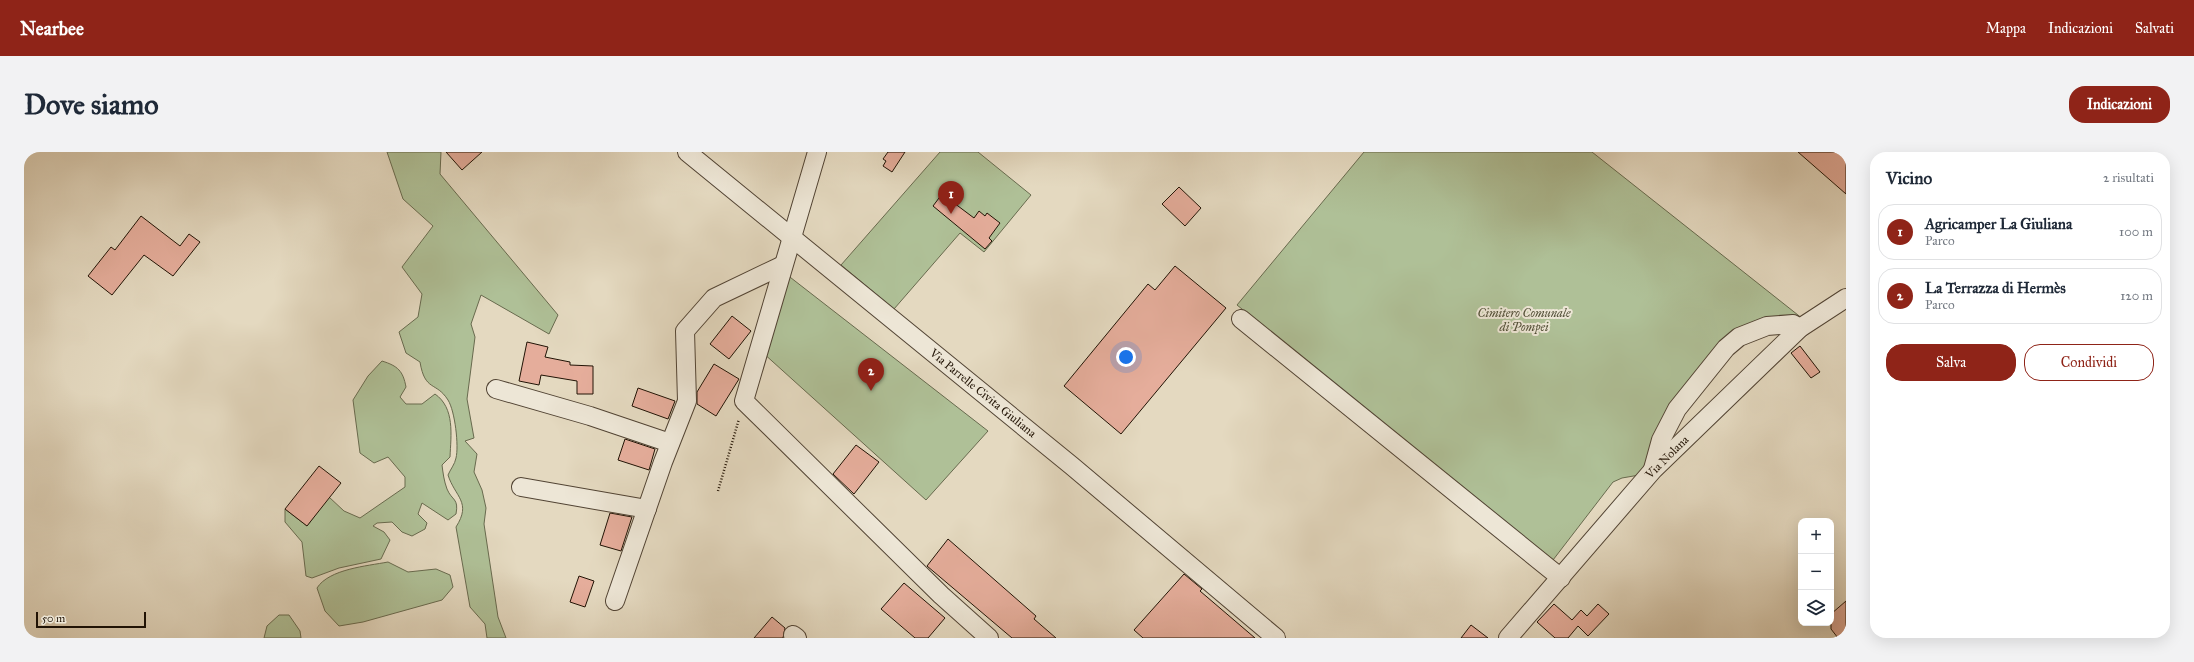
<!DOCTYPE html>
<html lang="it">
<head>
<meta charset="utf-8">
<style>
	:root { --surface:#fff; --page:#f2f2f3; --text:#1f2937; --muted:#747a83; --line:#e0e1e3; --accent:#8f2418 }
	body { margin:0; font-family:"IM FELL Great Primer",serif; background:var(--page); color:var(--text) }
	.controls { position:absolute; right:12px; bottom:12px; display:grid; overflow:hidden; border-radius:8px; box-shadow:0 4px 16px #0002 }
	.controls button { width:36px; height:36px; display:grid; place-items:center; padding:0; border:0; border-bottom:1px solid var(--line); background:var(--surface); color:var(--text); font:20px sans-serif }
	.scale { position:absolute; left:12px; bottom:10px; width:110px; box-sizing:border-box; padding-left:4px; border:2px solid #211305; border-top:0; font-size:11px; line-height:14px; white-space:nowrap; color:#211305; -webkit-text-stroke:3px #ede6d6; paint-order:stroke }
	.you { position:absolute; left:1102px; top:205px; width:14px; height:14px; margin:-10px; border:3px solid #fff; border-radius:50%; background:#1a73e8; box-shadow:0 0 0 6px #1a73e833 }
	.badge { display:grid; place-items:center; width:26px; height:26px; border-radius:50%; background:var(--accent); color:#fff; font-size:13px; font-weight:700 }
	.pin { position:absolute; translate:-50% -33px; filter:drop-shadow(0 1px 2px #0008) }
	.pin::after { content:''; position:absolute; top:21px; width:14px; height:12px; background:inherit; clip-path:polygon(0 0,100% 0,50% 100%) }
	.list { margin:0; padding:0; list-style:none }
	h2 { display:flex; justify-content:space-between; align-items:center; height:52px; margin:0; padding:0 16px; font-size:17px }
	h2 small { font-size:13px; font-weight:400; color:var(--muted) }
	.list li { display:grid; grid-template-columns:26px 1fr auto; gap:12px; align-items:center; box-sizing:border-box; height:56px; margin:0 8px 8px; padding:0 8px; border:1px solid var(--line); border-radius:16px }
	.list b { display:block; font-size:15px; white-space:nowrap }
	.list p { margin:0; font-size:13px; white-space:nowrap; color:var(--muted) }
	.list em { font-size:13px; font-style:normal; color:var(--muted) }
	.actions { display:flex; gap:8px; padding:12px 16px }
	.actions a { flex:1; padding:9px 0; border:1px solid var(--accent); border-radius:16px; text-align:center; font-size:14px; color:var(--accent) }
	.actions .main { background:var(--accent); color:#fff }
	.icon { flex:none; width:22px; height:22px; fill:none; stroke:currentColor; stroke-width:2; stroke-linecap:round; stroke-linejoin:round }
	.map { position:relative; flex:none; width:1822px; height:486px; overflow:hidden; border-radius:16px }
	header { display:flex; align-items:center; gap:24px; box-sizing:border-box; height:56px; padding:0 20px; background:var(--accent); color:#fff }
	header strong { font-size:19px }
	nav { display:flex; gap:22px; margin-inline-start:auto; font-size:14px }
	.intro { display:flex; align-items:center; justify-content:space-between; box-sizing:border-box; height:96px; padding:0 24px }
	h1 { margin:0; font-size:28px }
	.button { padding:10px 18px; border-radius:16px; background:var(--accent); color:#fff; font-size:14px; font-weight:700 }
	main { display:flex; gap:24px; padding:0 24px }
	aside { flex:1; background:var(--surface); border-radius:16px; box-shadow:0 4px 16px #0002 }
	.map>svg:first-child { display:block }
	.green { fill:#afc097; stroke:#686a4e }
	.building { fill:#e5ad9b; stroke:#211305 }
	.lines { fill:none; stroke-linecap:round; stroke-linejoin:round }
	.minor-casing { stroke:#524434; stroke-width:20 }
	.path { stroke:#211305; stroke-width:2.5; stroke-dasharray:1 2; stroke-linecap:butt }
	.minor { stroke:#ede6d6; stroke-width:18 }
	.labels { text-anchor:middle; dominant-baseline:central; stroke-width:4; stroke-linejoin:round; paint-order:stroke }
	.park-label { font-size:12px; font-style:italic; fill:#535038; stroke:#ede6d6 }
	.street-label { font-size:12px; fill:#211305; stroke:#ede6d6 }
</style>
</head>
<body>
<header>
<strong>Nearbee</strong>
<nav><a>Mappa</a><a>Indicazioni</a><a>Salvati</a></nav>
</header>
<div class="intro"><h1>Dove siamo</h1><a class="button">Indicazioni</a></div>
<main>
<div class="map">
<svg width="1822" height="486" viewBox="0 0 1822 486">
	<rect width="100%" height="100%" fill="#e4d9c0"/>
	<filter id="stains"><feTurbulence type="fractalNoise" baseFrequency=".005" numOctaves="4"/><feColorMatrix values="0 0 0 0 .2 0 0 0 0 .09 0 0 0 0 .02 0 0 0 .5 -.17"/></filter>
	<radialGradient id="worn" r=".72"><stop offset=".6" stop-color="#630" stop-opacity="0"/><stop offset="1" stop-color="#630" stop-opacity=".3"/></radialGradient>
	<g class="green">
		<path d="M363 0H417L416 22 534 163 525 182 457 143 447 172 451 185 443 247 450 286 441 289 453 302 450 320 458 338 462 356 460 372 474 465 482 486H463L461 472 446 455 432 375C448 350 431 345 424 323 426 318 431 312 432 306 435 294 431 259 424 248 412 229 401 240 396 210L382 201 375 180 394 165 398 142 378 115 409 74 379 47Z"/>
		<polygon points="916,0 954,0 1007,43 960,100 936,81 870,157 817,113"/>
		<polygon points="1340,0 1568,0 1779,167 1715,177 1621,322 1598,326 1589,330 1529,408 1213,153"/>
		<polygon points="762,122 964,279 902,348 738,200"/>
		<path d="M358 209C374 214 379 219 382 235L376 245 382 252H398L411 242C431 256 427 283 426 305L418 313C419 321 420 329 423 337 428 349 435 346 432 362L424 368 398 351 394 362 403 371 401 377 388 384 378 380 368 370 353 371 349 374 360 380 366 388 357 407 315 416 288 426 282 424 278 390 261 370V357L283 374 305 345 320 359 336 366 381 335V325L364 305 350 311 336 301 329 248 344 224Z"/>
		<path d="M364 410 384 420 412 417 426 423 429 435 418 448 339 470 315 474 301 459 293 436C305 417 343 414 364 410Z"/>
		<polygon points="255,463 265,463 276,479 277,486 240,486 243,474"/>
	</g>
	<g class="building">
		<polygon points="422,0 458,0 438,18"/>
		<polygon points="864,0 881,0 868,20 859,14 862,9 859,7"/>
		<polygon points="1774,0 1822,0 1822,42"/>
		<polygon points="1155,35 1177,56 1161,74 1138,52"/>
		<polygon points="918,42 950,66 955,59 961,64 963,61 976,71 965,86 968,89 961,97 909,54"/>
		<polygon points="117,64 156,94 165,82 176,90 149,124 120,103 88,143 64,124 87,95 91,98"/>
		<polygon points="1151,114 1202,156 1097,282 1040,234 1124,132 1131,138"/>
		<polygon points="708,164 727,179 705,207 686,192"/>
		<polygon points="503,190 524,195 521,205 546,210 546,213 569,214 569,242 553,242 553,229 517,223 515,233 495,229"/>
		<polygon points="1776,194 1796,220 1787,226 1767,201"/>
		<polygon points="690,212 715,227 692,264 673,252 673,240"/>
		<polygon points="614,236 651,249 644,267 608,254"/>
		<polygon points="601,287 631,297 625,318 594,308"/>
		<polygon points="832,293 855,310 830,342 809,322"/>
		<polygon points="295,314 317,331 283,374 261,357"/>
		<polygon points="586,361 608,365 597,399 576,393"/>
		<polygon points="924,387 1012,464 1010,467 1032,486 988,486 903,414"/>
		<polygon points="1160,422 1178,437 1176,439 1231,486 1119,486 1110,478"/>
		<polygon points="555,424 570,429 561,455 546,450"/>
		<polygon points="880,431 921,466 904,486 891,486 857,457"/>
		<polygon points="1822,449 1822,486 1814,486 1807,477 1807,462"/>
		<polygon points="1530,452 1548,468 1557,458 1563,464 1574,452 1585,462 1564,484 1554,474 1544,486 1531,486 1513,470"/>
		<polygon points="748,465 761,476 759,486 730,486"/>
		<polygon points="1447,473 1464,486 1437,486"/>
	</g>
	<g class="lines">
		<g class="minor-casing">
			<g id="minor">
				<polyline points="663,0 1048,314 1252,486"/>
				<polyline points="793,0 720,249 917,443 965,486"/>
				<polyline points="1217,167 1537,426"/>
				<polyline points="472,237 566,264 646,291"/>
				<polyline points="1629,317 1637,288 1653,257 1702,196 1715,185 1743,174 1769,172 1776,176"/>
				<polyline points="497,335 623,357"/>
				<polyline points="591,449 639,310 663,249 661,179 690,146 759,113"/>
				<polyline points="769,483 773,486"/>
				<polyline points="1484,486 1629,318 1776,176 1822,146"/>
			</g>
		</g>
		<polyline class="path" points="694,339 715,267"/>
		<use href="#minor" class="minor"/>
	</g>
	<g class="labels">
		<g class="park-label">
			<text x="1500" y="161">Cimitero Comunale<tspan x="1500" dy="14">di Pompei</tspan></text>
		</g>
		<g class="street-label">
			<text transform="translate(959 241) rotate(39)">Via Parrelle Civita Giuliana</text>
			<text transform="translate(1643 305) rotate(-45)">Via Nolana</text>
		</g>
	</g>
	<rect width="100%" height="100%" filter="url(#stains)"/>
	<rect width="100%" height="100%" fill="url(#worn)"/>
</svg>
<div class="controls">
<button>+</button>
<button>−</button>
<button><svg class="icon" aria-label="layers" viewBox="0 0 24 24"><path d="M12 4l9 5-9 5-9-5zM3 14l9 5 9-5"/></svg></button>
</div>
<div class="scale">50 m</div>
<div class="you"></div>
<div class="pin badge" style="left:927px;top:62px">1</div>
<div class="pin badge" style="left:847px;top:239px">2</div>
</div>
<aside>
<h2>Vicino<small>2 risultati</small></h2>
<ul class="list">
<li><span class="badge">1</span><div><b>Agricamper La Giuliana</b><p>Parco</p></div><em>100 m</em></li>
<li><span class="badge">2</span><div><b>La Terrazza di Hermès</b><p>Parco</p></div><em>120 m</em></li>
</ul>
<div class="actions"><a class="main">Salva</a><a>Condividi</a></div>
</aside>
</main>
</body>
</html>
